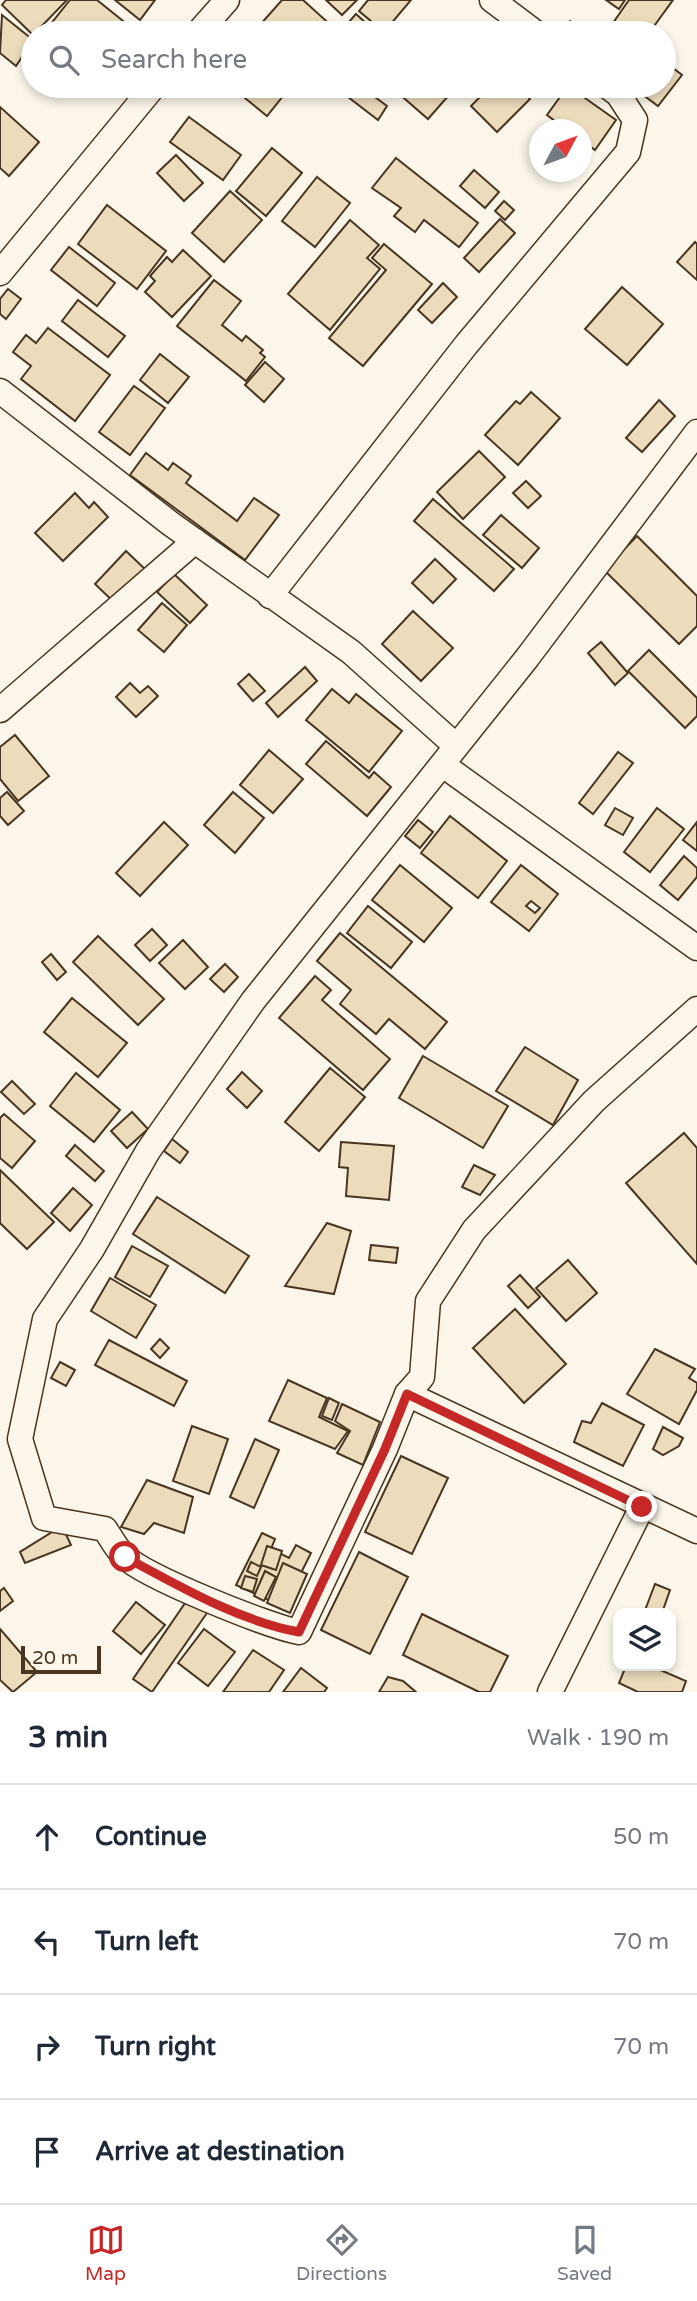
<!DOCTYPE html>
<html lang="en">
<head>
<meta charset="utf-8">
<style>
	:root { --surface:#fff; --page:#f6f6f7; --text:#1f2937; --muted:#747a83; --line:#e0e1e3; --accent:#c62828 }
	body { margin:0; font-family:"Varela Round",sans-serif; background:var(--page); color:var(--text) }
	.controls { position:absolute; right:21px; bottom:21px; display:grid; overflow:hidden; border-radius:14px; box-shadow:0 4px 10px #0003 }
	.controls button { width:63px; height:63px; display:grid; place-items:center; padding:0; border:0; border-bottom:2px solid var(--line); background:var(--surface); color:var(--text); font:35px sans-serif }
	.compass { position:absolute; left:529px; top:119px; width:63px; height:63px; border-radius:50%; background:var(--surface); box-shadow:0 4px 10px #0003; rotate:49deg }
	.scale { position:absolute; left:21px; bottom:18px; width:80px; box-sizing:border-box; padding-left:7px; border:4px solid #4a3520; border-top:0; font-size:19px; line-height:24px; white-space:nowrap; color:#4a3520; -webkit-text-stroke:5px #fbf6e9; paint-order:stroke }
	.stop { position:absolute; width:21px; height:21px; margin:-16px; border:5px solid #c62828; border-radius:50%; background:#fff }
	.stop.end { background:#c62828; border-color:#fff; box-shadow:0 2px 7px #0008 }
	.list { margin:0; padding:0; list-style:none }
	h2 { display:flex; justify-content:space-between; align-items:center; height:91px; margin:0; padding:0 28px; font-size:30px }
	h2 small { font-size:23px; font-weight:400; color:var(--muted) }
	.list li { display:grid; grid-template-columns:46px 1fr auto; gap:21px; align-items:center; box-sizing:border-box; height:105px; padding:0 28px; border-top:2px solid var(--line) }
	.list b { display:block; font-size:26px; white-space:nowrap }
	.list em { font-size:23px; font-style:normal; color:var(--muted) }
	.icon { flex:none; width:38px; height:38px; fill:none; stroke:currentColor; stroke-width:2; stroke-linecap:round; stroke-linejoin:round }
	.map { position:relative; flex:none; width:697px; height:1692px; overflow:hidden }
	.search { position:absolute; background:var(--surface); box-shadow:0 4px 10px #0003; left:21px; right:21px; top:21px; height:77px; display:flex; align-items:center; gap:18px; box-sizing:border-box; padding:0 24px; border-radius:38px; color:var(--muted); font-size:26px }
	.sheet { height:511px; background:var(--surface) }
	nav { display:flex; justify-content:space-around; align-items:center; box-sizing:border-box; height:98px; border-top:2px solid var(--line); background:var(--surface); font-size:19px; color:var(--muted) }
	nav a { display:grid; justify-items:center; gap:4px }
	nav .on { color:var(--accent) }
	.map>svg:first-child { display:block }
	.building { fill:#ecdcbc; stroke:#4a3520; stroke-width:2; fill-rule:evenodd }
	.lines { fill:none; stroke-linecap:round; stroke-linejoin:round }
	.minor-casing { stroke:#4a3520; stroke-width:27 }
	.minor { stroke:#fbf6e9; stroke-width:24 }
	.route { stroke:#c62828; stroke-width:9 }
</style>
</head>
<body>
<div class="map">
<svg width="697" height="1692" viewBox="0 0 697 1692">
	<rect width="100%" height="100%" fill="#fbf6e9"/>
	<g class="building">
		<polygon points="6,0 67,0 33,35 2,5"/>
		<polygon points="70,0 97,0 138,33 59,33 50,25"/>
		<polygon points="115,0 155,0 140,20"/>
		<polygon points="282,0 303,0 334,28 330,33 266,33 259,26"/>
		<polygon points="326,0 357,0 342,15"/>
		<polygon points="368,0 411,0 384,32 359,11"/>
		<polygon points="606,0 625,0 619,9"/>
		<polygon points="629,0 673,0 649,33 606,33"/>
		<polygon points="356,14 377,33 339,33"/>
		<polygon points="2,15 33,40 16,66 0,53"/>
		<polygon points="570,21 586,33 560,33"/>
		<polygon points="664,61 682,75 658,106 631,86 664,86"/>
		<polygon points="230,86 291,86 267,116"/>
		<polygon points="342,86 360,86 387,106 378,120 339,90"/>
		<polygon points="390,86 457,86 428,119"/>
		<polygon points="491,86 517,86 530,99 497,132 471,106"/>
		<polygon points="568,86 616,120 595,150 582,140 582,130 567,130 547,115"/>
		<polygon points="0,107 39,142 9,176 0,168"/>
		<polygon points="189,117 241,155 223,180 170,142"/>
		<polygon points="272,148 302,173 266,216 236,191"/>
		<polygon points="176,155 203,183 184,201 157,173"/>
		<polygon points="396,158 478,223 459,247 424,220 415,232 394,216 401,208 372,188"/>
		<polygon points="474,170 499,192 485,208 460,186"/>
		<polygon points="317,177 350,203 315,247 282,221"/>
		<polygon points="230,191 262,220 224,262 192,233"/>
		<polygon points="504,201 514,210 505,220 495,211"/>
		<polygon points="107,205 166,251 137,289 78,244"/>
		<polygon points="500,219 515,233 479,272 464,258"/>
		<polygon points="350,220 379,245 367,258 380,269 330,330 288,294"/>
		<polygon points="695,242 697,244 697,280 677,262"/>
		<polygon points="384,244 432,284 363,366 329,338 386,270 372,258"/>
		<polygon points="69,247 115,283 97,306 51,270"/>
		<polygon points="183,250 211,276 172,317 145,292 155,281 150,276 167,257 172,262"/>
		<polygon points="214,280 241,301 222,325 242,341 246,336 263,350 260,353 265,357 246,381 177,326"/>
		<polygon points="443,283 457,297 432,323 418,310"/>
		<polygon points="622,287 663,324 627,365 585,329"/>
		<polygon points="8,289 21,299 6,319 0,314 0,299"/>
		<polygon points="78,300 125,336 108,357 62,321"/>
		<polygon points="48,328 110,375 75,421 21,379 31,366 13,352 26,335 36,343"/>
		<polygon points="160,354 189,377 168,403 140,380"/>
		<polygon points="265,362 284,379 264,402 245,385"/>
		<polygon points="134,386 165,408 130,455 99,432"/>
		<polygon points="531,392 560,418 518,465 485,435 516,401 520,404"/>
		<polygon points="659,400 675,416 642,452 626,438"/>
		<polygon points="479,451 505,477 463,519 437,492"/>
		<polygon points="146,453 168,470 173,463 191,476 186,483 237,521 254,498 279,515 245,560 130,475"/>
		<polygon points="526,481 541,496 528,508 513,493"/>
		<polygon points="75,493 89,508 94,502 108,517 63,561 35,533"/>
		<polygon points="433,499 514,569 494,591 414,521"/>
		<polygon points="501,515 539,548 522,568 483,535"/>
		<polygon points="637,536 697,596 697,626 679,644 604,570"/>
		<polygon points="126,551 148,572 117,605 95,584"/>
		<polygon points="435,559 456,579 433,603 412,583"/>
		<polygon points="174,574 207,605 190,623 157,592"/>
		<polygon points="162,603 187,625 164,652 138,630"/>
		<polygon points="413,611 453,648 421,681 382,644"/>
		<polygon points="601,642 628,673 615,685 588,653"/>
		<polygon points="649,650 697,698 697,716 685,728 628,671"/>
		<polygon points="305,667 317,681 278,717 266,703"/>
		<polygon points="249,674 265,691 253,701 238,684"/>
		<polygon points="130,683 140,693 148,686 158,696 136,717 116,697"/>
		<polygon points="332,689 349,703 356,694 402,731 369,772 306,720"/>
		<polygon points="15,735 49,776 18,801 0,779 0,747"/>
		<polygon points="326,741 369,778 374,772 391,787 367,816 306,764"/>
		<polygon points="269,750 303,779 273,813 240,785"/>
		<polygon points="618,752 633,763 593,814 579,803"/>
		<polygon points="7,792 24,811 8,825 0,816 0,798"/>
		<polygon points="233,792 264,818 235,853 204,825"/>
		<polygon points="615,808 633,818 623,835 605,825"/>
		<polygon points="657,808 684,829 650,872 624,852"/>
		<polygon points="450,816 507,861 478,898 421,853"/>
		<polygon points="418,820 433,832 420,848 405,836"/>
		<polygon points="164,822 188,845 140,896 116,873"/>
		<polygon points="697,822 697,851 683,840"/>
		<polygon points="684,856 697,868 697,877 678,900 660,885"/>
		<polygon points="400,865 452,908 424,942 372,900"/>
		<path d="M521 865 558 894 529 931 491 902ZM531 901 540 908 535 913 526 906Z"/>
		<polygon points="368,906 412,942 391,968 347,933"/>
		<polygon points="152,929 167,945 150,961 135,945"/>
		<polygon points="340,933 447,1022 425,1049 389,1019 376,1034 340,1004 351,990 317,961"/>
		<polygon points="98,936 164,999 138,1025 73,962"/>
		<polygon points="183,940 208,967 185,989 159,963"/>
		<polygon points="51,954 66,972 57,980 42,962"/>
		<polygon points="225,964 238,977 224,992 210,979"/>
		<polygon points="315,976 331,990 322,1000 390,1059 363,1090 279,1018"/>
		<polygon points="72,998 127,1043 98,1077 44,1032"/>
		<polygon points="525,1047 578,1080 553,1125 496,1091"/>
		<polygon points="423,1056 508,1106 483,1148 399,1098"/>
		<polygon points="330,1068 365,1097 319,1151 285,1122"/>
		<polygon points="242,1072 262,1091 247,1108 227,1089"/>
		<polygon points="76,1073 120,1110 94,1142 50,1106"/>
		<polygon points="12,1081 35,1104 24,1114 1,1092"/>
		<polygon points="132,1112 148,1129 127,1148 111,1131"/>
		<polygon points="4,1114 35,1141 12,1168 0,1158 0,1118"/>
		<polygon points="684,1133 697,1148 697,1264 626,1183"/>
		<polygon points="172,1139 188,1152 180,1163 164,1151"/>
		<polygon points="341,1142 394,1146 389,1200 346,1196 348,1168 339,1167"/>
		<polygon points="75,1145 104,1171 95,1181 66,1156"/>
		<polygon points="474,1165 495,1175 480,1195 462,1187"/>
		<polygon points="0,1170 54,1222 27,1249 0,1223"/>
		<polygon points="73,1188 92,1205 70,1231 51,1213"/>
		<polygon points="157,1197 249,1256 225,1293 133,1234"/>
		<polygon points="327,1223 351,1231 334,1294 285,1286"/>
		<polygon points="371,1245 398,1248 396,1263 369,1260"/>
		<polygon points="132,1246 168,1266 150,1297 115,1277"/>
		<polygon points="568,1260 597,1293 566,1321 536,1288"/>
		<polygon points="520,1275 540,1297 528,1308 508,1286"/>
		<polygon points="110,1278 156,1305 136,1338 91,1311"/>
		<polygon points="515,1309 566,1364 524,1403 473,1348"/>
		<polygon points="160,1339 169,1348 160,1358 151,1349"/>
		<polygon points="109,1340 187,1381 174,1406 95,1365"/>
		<polygon points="655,1349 695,1369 689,1378 697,1383 697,1390 679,1424 627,1394"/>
		<polygon points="60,1362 75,1370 66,1386 51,1378"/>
		<polygon points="288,1380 327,1398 319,1417 348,1431 335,1449 269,1421"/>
		<polygon points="329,1398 339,1403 332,1420 322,1416"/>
		<polygon points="602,1403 644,1425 623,1466 574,1442 582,1421 591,1423"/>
		<polygon points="342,1404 380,1422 363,1465 337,1453 350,1431 335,1421"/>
		<polygon points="192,1426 228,1439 209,1494 173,1481"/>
		<polygon points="663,1427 683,1438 679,1446 663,1455 653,1449"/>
		<polygon points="255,1439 279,1450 254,1508 230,1497"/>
		<polygon points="401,1456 448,1478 412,1554 365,1532"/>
		<polygon points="147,1480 193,1497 184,1533 154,1523 144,1534 121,1527"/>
		<polygon points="62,1526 71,1545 25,1563 20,1552"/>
		<polygon points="262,1533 275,1539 271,1549 289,1558 296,1545 311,1553 284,1607 236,1585"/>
		<polygon points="267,1546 282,1551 276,1570 261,1565"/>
		<polygon points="359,1552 408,1577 370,1654 321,1630"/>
		<polygon points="251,1562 261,1567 257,1576 247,1571"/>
		<polygon points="283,1563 307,1574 290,1613 267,1603"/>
		<polygon points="265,1571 276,1577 264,1601 254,1596"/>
		<polygon points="245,1576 257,1579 253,1592 241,1588"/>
		<polygon points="655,1584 670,1590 662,1613 644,1613"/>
		<polygon points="4,1588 13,1601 0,1611 0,1591"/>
		<polygon points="190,1596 209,1610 152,1692 133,1679"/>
		<polygon points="136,1602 165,1625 141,1654 113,1631"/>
		<polygon points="422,1614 508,1656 490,1692 479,1692 403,1655"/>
		<polygon points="0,1629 37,1672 13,1692 0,1680"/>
		<polygon points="204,1629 235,1652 208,1686 178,1663"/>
		<polygon points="253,1650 284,1670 269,1692 223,1692"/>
		<polygon points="626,1666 651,1666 686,1681 682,1692 638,1692 619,1683"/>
		<polygon points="301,1668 327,1688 324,1692 283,1692"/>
		<polygon points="388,1677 403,1681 416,1692 379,1692"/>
	</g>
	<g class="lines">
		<g class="minor-casing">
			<g id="minor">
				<polyline points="492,0 536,33"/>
				<polyline points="198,33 227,0"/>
				<polyline points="0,273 154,86"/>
				<polyline points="0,391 171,524 351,652 455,745"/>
				<path d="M697 432 527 658 253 1001 148 1151 92 1249 45 1319 20 1439 44 1518 105 1529C111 1538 116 1548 124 1556 145 1577 268 1626 299 1632L385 1449 407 1394 422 1377 428 1301 474 1230 594 1101 697 1009"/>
				<polyline points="270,596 466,345 628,152 635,120 618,94 607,86"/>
				<polyline points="0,710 195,541"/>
				<polyline points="443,765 697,948"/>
				<polyline points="407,1394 697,1531"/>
				<polyline points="550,1692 642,1507"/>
			</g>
		</g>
		<use href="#minor" class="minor"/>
	</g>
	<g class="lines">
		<path class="route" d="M125 1557C179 1586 239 1621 299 1632L385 1449 407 1394 642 1507"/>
	</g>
</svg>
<div class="controls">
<button><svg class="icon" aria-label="layers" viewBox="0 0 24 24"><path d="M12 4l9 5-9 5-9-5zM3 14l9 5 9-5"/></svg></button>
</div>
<svg class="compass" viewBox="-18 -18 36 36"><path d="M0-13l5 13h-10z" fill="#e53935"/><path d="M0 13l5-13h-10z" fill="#747a83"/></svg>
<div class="scale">20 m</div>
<div class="stop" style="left:125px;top:1557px"></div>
<div class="stop end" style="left:642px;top:1507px"></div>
<div class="search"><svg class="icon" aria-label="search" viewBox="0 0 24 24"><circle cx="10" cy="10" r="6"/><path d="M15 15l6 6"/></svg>Search here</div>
</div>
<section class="sheet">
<h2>3 min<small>Walk · 190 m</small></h2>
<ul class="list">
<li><svg class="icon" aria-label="ahead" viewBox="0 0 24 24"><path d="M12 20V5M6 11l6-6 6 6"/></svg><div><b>Continue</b></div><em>50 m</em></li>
<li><svg class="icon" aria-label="left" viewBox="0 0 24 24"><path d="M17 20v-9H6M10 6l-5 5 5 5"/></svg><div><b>Turn left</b></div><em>70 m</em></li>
<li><svg class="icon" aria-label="right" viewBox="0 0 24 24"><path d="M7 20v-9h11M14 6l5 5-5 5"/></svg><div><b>Turn right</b></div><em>70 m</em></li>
<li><svg class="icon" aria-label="arrive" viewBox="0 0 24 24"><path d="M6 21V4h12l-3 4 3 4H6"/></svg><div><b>Arrive at destination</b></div></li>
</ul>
</section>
<nav>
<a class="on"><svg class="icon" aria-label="map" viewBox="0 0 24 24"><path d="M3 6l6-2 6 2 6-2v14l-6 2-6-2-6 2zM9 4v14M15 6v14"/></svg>Map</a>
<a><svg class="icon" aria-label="directions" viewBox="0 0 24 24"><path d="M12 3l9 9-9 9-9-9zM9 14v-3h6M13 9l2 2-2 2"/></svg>Directions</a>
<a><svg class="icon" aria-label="saved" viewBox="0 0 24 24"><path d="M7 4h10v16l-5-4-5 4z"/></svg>Saved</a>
</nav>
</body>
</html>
